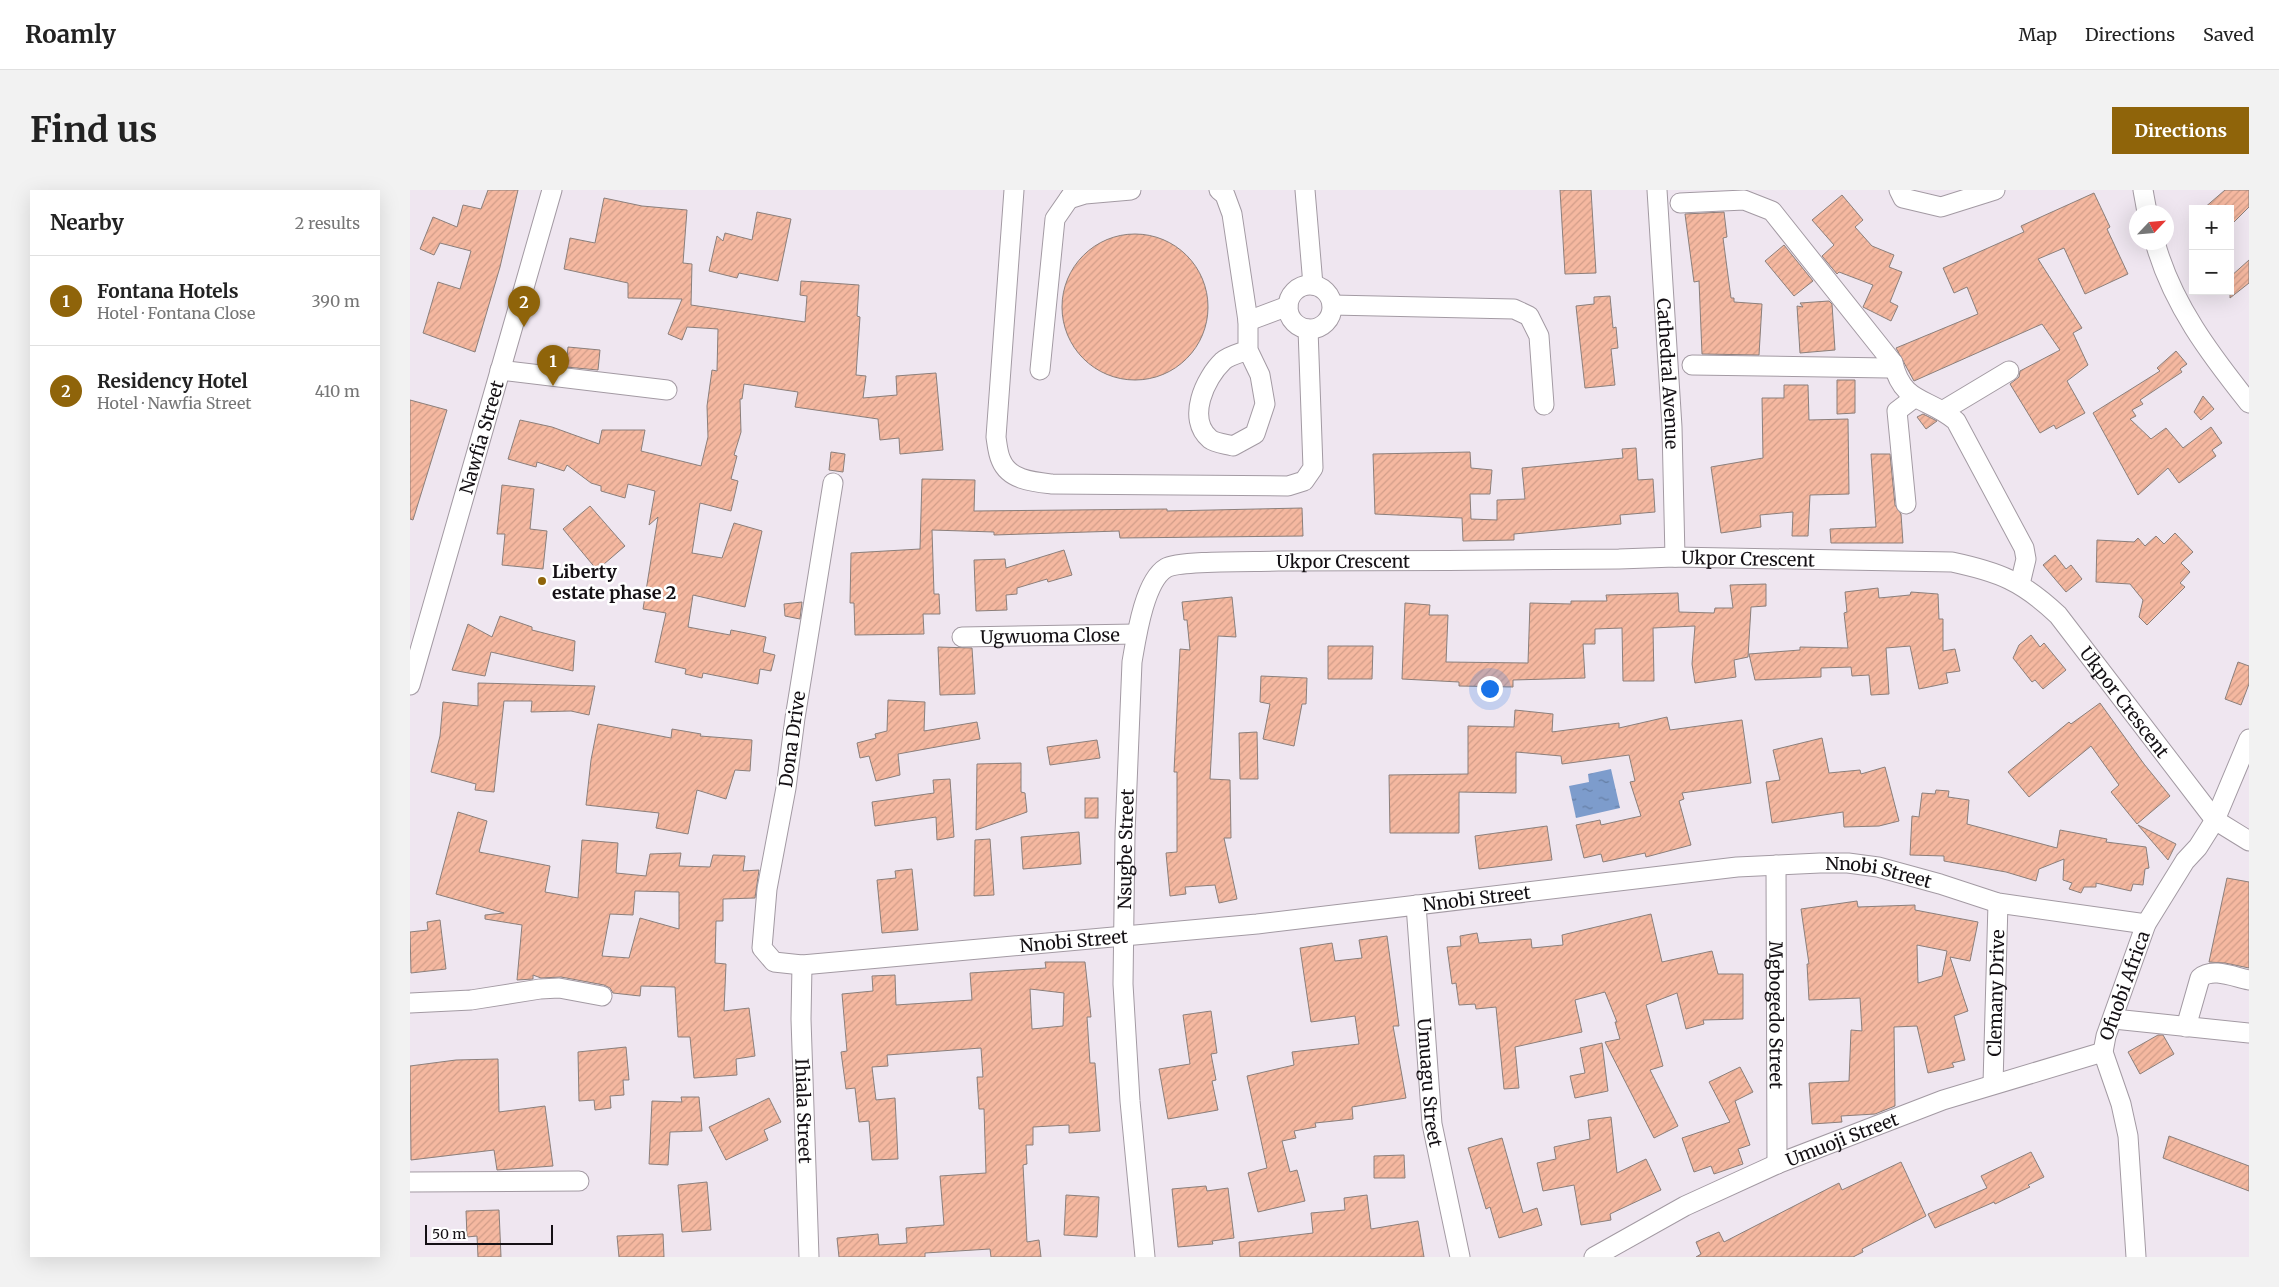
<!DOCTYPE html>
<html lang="en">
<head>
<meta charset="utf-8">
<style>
	:root { --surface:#fff; --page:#f2f2f2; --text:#222; --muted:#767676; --line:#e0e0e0; --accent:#8f640a }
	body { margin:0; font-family:Merriweather,serif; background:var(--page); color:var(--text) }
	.controls { position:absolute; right:15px; top:15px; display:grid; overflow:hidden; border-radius:0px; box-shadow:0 5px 20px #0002 }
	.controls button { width:45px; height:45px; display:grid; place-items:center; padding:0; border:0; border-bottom:1px solid var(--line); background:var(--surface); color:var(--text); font:25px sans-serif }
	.compass { position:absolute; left:1719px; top:15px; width:45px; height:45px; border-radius:50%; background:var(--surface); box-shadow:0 5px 20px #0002; rotate:64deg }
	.scale { position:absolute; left:15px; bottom:12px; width:128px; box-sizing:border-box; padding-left:5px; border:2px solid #141014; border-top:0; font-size:14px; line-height:18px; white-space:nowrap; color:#141014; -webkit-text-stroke:4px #fff; paint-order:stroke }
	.you { position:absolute; left:1079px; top:498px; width:18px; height:18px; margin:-12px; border:4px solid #fff; border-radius:50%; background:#1a73e8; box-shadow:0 0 0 8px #1a73e833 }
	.badge { display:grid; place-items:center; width:32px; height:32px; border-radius:50%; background:var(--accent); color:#fff; font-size:16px; font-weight:700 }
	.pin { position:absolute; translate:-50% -41px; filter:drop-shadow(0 1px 2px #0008) }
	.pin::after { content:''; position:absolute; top:26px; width:18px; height:15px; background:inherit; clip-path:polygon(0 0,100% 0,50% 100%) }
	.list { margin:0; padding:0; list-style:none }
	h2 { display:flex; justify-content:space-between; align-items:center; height:65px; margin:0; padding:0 20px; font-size:21px }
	h2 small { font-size:16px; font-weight:400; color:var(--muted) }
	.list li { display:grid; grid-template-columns:32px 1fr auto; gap:15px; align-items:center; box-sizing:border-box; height:90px; padding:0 20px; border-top:1px solid var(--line) }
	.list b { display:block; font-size:19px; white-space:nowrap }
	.list p { margin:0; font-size:16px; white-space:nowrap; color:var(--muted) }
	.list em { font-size:16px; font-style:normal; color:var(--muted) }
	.map { position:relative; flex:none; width:1839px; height:1067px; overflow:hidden; border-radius:0px }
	header { display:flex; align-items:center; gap:30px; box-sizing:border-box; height:70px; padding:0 25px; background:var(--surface); border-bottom:1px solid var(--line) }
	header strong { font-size:24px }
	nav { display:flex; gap:28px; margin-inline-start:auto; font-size:18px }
	.intro { display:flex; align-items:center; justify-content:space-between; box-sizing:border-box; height:120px; padding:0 30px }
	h1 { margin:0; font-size:35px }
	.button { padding:12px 22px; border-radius:0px; background:var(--accent); color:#fff; font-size:18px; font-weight:700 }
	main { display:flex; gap:30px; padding:0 30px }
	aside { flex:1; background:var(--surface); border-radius:0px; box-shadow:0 5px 20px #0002 }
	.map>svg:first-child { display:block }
	.water { fill:url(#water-ripples) }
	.building { fill:url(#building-hatch); stroke:#8b7f7b; fill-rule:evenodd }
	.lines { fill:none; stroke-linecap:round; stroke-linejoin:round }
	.minor-casing { stroke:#a39aa3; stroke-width:21 }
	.minor { stroke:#fff; stroke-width:19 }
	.poi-dot { fill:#8f640a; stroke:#fff; stroke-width:2 }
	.labels { text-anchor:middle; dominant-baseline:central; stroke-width:5; stroke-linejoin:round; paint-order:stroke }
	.street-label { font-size:18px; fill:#141014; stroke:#fff }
	.poi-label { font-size:18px; font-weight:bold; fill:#141014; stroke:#fff; text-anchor:start }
</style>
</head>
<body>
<header>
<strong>Roamly</strong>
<nav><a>Map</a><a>Directions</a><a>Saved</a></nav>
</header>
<div class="intro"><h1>Find us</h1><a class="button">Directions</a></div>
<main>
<aside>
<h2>Nearby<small>2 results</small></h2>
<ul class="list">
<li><span class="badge">1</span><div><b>Fontana Hotels</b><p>Hotel · Fontana Close</p></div><em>390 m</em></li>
<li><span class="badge">2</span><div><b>Residency Hotel</b><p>Hotel · Nawfia Street</p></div><em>410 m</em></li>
</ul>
</aside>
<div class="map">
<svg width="1839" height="1067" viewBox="0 0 1839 1067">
	<defs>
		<pattern id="water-ripples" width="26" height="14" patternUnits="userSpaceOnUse" patternTransform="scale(1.25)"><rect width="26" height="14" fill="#7d9ccc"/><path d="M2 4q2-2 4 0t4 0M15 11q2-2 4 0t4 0" fill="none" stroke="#657ea4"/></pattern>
		<pattern id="building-hatch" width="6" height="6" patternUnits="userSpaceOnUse" patternTransform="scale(1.25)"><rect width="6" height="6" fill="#f5b8a0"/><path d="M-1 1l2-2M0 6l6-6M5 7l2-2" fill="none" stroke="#d19d89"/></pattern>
	</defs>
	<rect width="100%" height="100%" fill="#efe6f0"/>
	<polygon class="water" points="1201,579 1210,618 1166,628 1159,596 1179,592 1178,584"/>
	<g class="building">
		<polygon points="78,0 108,0 90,77 65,162 13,143 28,92 50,99 61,61 30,53 24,65 10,59 23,27 47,37 53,15 71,19"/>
		<polygon points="1150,0 1181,0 1186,83 1155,84"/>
		<polygon points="1815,0 1839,0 1839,17 1820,36 1820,19 1793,19"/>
		<polygon points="1684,3 1700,37 1697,39 1718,84 1675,104 1654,58 1628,69 1672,138 1663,143 1678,175 1657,191 1675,223 1646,239 1644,235 1630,243 1600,194 1609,187 1610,181 1650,160 1632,134 1504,191 1486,158 1568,124 1557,97 1544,103 1533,78 1614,42 1611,36"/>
		<polygon points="1432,5 1453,30 1445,37 1462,56 1484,65 1479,77 1492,82 1480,112 1488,116 1481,131 1453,117 1463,95 1429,82 1427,84 1412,66 1424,55 1402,30"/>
		<polygon points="194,8 232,16 277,20 273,73 282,74 281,115 395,132 397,106 390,105 391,91 449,95 447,126 450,127 446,185 456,186 453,208 487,205 486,186 526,183 533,260 490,264 489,248 470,250 468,229 385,217 388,202 334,194 332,209 330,209 331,242 324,265 327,266 321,289 328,291 321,321 290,313 282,363 312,368 324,333 352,341 335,417 283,405 278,437 320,445 321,440 356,447 353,462 365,465 361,481 350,479 348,494 293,483 292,488 275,484 276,479 245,472 256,423 233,419 248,327 239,335 245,301 218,294 215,308 191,301 191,296 181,293 157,275 154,281 127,272 126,277 98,269 110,230 142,237 189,254 192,240 235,240 231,261 291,276 298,247 297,216 302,180 307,181 308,139 277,137 272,150 258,144 272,109 218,108 218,93 154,79 160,48 185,53"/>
		<polygon points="347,22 381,29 368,91 329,83 327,88 299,81 307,46 313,51 315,43 342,50"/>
		<polygon points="1314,22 1317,47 1313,48 1321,108 1324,108 1324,112 1352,114 1349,165 1292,164 1289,91 1284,92 1275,24"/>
		<circle cx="725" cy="117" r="73"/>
		<polygon points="1374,55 1403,91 1384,106 1355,71"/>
		<polygon points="1839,70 1839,93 1820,108 1820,87"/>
		<polygon points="1200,106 1203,138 1206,137 1208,158 1201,159 1205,195 1175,198 1166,116 1184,114 1184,107"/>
		<polygon points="1419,111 1422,114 1425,160 1390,163 1387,116 1393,117 1390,113"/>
		<polygon points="158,157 190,160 188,180 156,177"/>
		<polygon points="1766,161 1777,174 1770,179 1772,182 1730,210 1733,214 1722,220 1726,226 1720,229 1741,249 1756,238 1773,258 1801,237 1812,253 1802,260 1806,266 1769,293 1758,278 1728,305 1683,223 1750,181 1747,178"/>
		<polygon points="1427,190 1445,190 1445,223 1427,224"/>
		<polygon points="1374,195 1398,195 1399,230 1438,229 1439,304 1400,305 1398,346 1382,346 1383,322 1350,325 1351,337 1311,343 1301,277 1353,268 1352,208 1374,208"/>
		<polygon points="1793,206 1804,219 1791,230 1784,222"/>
		<polygon points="0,210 37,220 3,330 0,329"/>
		<polygon points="1513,224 1527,231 1516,239 1507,227"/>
		<polygon points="1226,258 1228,290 1243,289 1245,322 1210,325 1211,334 1104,344 1104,350 1053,351 1052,328 965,324 963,264 1060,262 1061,278 1082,280 1080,304 1060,304 1061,329 1087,330 1087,310 1115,309 1112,278 1213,268 1212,259"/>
		<polygon points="421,262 435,264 433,282 419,280"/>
		<polygon points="1461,264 1480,264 1485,315 1491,324 1493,353 1421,353 1420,339 1466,337"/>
		<polygon points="512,289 565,290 564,321 757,319 757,321 892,318 893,346 710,348 709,341 584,345 584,342 522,340 524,404 529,404 530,424 513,424 514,444 445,445 444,413 440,413 441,363 510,359"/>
		<polygon points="92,295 124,299 120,339 137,341 133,379 92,375 95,344 87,344"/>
		<polygon points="180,316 215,356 187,380 153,339"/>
		<polygon points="1765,343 1783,362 1771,373 1780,382 1770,393 1775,397 1737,435 1729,427 1733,410 1720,394 1686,392 1687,350 1724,352 1728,348 1735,356 1746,346 1754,354"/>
		<polygon points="654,360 662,385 638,392 637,389 607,398 607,404 596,405 597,420 566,421 564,370 595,369 596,378"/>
		<polygon points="1645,365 1656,379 1661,375 1672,389 1656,402 1633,375"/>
		<polygon points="1356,394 1356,416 1341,417 1338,467 1324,470 1326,487 1285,493 1282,474 1285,436 1243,438 1244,491 1213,491 1212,438 1185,439 1185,454 1173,454 1175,488 1103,490 1103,497 1049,496 1049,492 992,489 995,413 1020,415 1019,425 1038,425 1036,472 1118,473 1120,413 1161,414 1161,411 1197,411 1196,405 1268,403 1269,422 1304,423 1305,418 1323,418 1320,395"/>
		<polygon points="1468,398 1469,408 1500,405 1501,402 1528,404 1529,429 1533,429 1533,461 1545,459 1550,481 1536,483 1538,493 1509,499 1500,456 1476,458 1479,504 1461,505 1459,485 1442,486 1441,477 1411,478 1411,487 1345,490 1339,464 1390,460 1390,457 1438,458 1434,423 1437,422 1435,402"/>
		<polygon points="822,407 826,447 808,446 800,589 820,590 821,648 814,648 827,709 809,713 805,695 775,697 776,704 760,706 756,663 767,662 767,582 764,582 770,459 780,460 777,430 774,430 772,412"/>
		<polygon points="392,412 390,429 375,426 374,414"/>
		<polygon points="90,426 122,437 122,440 165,451 163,481 81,462 75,486 42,480 58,434 82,447"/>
		<polygon points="1621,445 1630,457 1634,453 1656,480 1633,499 1625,490 1622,492 1603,468 1609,455"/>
		<polygon points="918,456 963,456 962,489 918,489"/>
		<polygon points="528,457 562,458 565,504 530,505"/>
		<polygon points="1828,472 1839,476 1839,494 1831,515 1815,509"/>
		<polygon points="851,486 897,488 896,514 892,514 884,556 853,549 860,514 850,512"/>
		<polygon points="68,493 185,496 179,525 161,521 121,522 122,511 94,511 84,602 65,600 66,594 21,582 30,546 33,512 68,516"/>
		<polygon points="478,510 515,512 514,541 567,532 570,549 488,564 490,585 466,591 459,566 450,568 447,553 466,548 465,544 477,541"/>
		<polygon points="1690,513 1734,574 1760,606 1727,634 1701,602 1709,595 1681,556 1619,607 1598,582 1659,532 1661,534"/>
		<polygon points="1105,520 1143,524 1142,542 1209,533 1209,538 1257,527 1260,540 1332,530 1341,593 1272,603 1274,609 1269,611 1281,655 1236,667 1235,663 1193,672 1191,664 1174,668 1166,635 1190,630 1191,635 1231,626 1220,592 1225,591 1219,565 1152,574 1151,566 1106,562 1106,603 1049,602 1049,643 980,643 979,585 1058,584 1058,536 1104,537"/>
		<polygon points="188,534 261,548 262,539 291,544 290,546 342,550 340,581 325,580 316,609 287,600 278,644 246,638 249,623 176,615 181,570"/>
		<polygon points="847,542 848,589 830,589 829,543"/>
		<polygon points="1412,548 1419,583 1450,580 1451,584 1475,577 1489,631 1469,636 1434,637 1433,622 1362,633 1356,592 1370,590 1363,560"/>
		<polygon points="687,550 690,568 640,575 637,557"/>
		<polygon points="611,573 611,602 615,603 617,622 566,640 567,574"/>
		<polygon points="540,589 544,647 527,650 526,627 465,636 462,612 524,603 523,590"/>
		<polygon points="1526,600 1539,601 1538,607 1559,610 1557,634 1647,658 1650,640 1697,649 1696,652 1736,657 1739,678 1735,679 1733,695 1723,694 1721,701 1686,693 1686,697 1674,697 1671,703 1659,699 1662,693 1653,690 1654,669 1629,679 1626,691 1596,682 1534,671 1534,666 1500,665 1502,626 1509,627 1512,603 1525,604"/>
		<rect x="675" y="608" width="13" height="20"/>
		<path d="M48 622 77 631 69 662 140 676 135 702 168 708 172 650 208 653 206 683 236 686 240 664 271 663 269 676 300 677 303 665 335 666 333 681 349 680 345 708 313 709V731H306L305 773 316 774 314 821 339 818 345 866 326 869 327 885 284 888 280 847H268L265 797 231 796 230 806 203 803 200 798 194 795 151 787 131 788 123 785V789L107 790 112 735 75 729V725L94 723 26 704ZM225 701 269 702V739L230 728 219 768 192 766 200 724 223 725Z"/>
		<polygon points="1728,635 1766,654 1758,670"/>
		<polygon points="1137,636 1142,670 1069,679 1065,646"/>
		<polygon points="669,642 671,674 613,679 611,647"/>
		<polygon points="580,649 584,705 564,706 565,650"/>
		<polygon points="502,679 508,740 472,743 467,690 486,688 485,681"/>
		<polygon points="1817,688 1839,692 1839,778 1815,773 1799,772"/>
		<path d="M1447 711 1448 717 1505 715V720L1568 732 1560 771 1540 767 1558 821 1544 826 1555 870 1542 873 1544 877 1518 883 1507 836 1484 837 1485 916 1465 924 1431 926 1432 932 1402 934 1399 893 1439 891 1441 840 1452 841 1450 808 1399 810 1397 774H1399L1391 719ZM1507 755 1537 761 1532 786 1508 793Z"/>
		<polygon points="1241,724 1252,772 1302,761 1308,784 1333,784 1333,829 1293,830 1294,834 1276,839 1267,803 1236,815 1253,876 1240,880 1268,936 1244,948 1195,852 1210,849 1205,832 1207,832 1195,802 1165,810 1172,842 1105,857 1109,898 1094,899 1086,817 1066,819 1065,814 1049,815 1046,793 1042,794 1037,757 1051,756 1050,746 1067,743 1069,753 1121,749 1122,758 1153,755 1152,745"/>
		<polygon points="30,730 36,779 1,783 0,742 18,740 17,732"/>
		<polygon points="977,746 989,836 983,836 996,908 942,917 943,929 905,933 906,937 884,941 886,948 872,951 880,982 887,980 895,1011 848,1022 838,983 857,978 837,886 884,875 882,862 949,854 945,826 901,832 890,758 922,753 925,771 952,768 949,750"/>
		<path d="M635 772H675L681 827H677L680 873H685L690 941 659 943V935L623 937V955H616L617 974 613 975 617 1052 629 1050 631 1067H581L580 1059 515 1063V1067H429L427 1048 468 1044 469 1055 497 1053 496 1038 534 1035 530 986 576 983 574 919H569L567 887H573L571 858 477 865 478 876 462 877 466 910 485 908 488 969 462 970 459 931 449 932 445 898 436 899 431 862 437 861 432 804 463 801 462 786 485 785 486 815 562 810 560 783 636 778ZM620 799 654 803 653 836 622 839Z"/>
		<polygon points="801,821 807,863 801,864 806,890 802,891 808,920 758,929 749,879 780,874 773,825"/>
		<polygon points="1748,845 1753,845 1764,864 1730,884 1718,862"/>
		<polygon points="1192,853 1198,901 1165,908 1160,886 1175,883 1170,858"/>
		<polygon points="216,857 219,890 213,890 214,905 200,906 201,918 185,920 184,910 169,911 168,862"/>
		<polygon points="88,869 89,922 135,916 143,976 87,980 84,960 1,970 0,876 46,870"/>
		<polygon points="1330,877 1343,902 1325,911 1340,955 1328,959 1333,974 1304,984 1301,976 1284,982 1272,948 1320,932 1299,892"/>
		<polygon points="271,907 289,907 292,941 260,942 258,975 239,974 242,911 272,912"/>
		<polygon points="359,908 371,932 354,940 358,950 316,970 299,937"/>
		<polygon points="1201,927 1207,983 1236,969 1251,1000 1200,1024 1201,1030 1171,1035 1164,995 1133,1001 1127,973 1146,969 1144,957 1180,949 1178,930"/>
		<polygon points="1759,946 1839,976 1839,1001 1753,968"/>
		<polygon points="1092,948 1113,1023 1127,1018 1132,1035 1089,1048 1080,1017 1076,1019 1058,958"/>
		<polygon points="1621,962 1634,987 1618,995 1620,997 1585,1014 1584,1012 1525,1038 1518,1024 1577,998 1571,986"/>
		<polygon points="994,965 995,988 964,988 964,966"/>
		<polygon points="1491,972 1516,1026 1452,1059 1453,1062 1443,1067 1286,1067 1291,1064 1286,1052 1309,1042 1314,1052 1429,993 1432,1000"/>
		<polygon points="297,992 301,1040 272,1042 268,995"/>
		<polygon points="796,996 797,1001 818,998 824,1048 802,1051 803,1054 768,1057 762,999"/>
		<polygon points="656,1005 689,1007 687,1047 654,1045"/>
		<polygon points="957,1005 961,1039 1008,1031 1014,1067 830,1067 829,1052 903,1043 901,1023 935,1020 934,1008"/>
		<polygon points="89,1020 91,1067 68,1067 67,1046 57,1047 56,1021"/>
		<polygon points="253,1044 254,1067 209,1067 207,1046"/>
	</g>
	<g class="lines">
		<g class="minor-casing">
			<g id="minor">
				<path d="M604 0 586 247C587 254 588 264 591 270 599 290 623 292 642 294L878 296 894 291 903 278 898 139"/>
				<path d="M809 0 815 5 822 24 838 131V160L850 185 855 214 845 244 823 256C816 254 805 253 800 249 776 229 795 188 813 171 818 166 830 163 838 160"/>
				<polyline points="895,0 903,95"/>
				<path id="s1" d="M1247 0 1262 237 1265 367"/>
				<polyline points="1489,0 1493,8 1531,17 1585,0"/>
				<polyline points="1733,0 1737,22"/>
				<polyline points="659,9 675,4 721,0"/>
				<path d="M1270 13 1334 10 1362 21 1483 173C1493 215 1519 207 1546 231L1614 358 1616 369 1610 394"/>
				<path d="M1745 52C1762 114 1800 164 1839 213"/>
				<circle cx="900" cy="117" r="22"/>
				<polyline points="922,115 1104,119 1119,126 1129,146 1134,215"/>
				<polyline points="838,131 878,116"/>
				<polyline points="1282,175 1478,178 1483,173"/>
				<polyline points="90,180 257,200"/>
				<polyline points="630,180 645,29 665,0"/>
				<polyline points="1534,220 1599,181"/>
				<path id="s2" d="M423 293 385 528 376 598 357 699 352 758 364 772 392 775 847 734 1327 677 1410 673H1438L1468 677 1530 694 1588 713 1736 734"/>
				<polyline points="1496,314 1487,221 1504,208"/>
				<path id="s3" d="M552 447 726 444"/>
				<path id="s4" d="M0 495 142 0"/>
				<path id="s5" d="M1366 675 1367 974"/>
				<path id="s6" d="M1006 715 1022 934 1050 1067"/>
				<path id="s7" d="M392 775 391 829 399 1067"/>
				<polyline points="0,813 61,810 130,799 149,798 192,806"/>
				<polyline points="1704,829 1839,843"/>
				<path d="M1776 837 1790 788C1802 777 1824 787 1839 790"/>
				<path id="s8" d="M1583 894 1588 713"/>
				<polyline points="0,992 169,991"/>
				<path id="s9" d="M735 1067 720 911 713 794 715 644 722 472C726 449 734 391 756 378 769 370 849 372 868 371 982 371 1095 370 1209 369L1265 367 1542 372C1589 382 1612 391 1648 425L1805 630 1839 651"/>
				<path id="s10" d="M1184 1067 1275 1016 1367 974 1533 910 1693 862"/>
				<path id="s11" d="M1726 1067 1718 946 1711 914 1693 862 1696 846 1736 734 1775 671 1788 657 1805 630 1839 549"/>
			</g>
		</g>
		<use href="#minor" class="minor"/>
	</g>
	<circle class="poi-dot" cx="132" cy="391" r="5"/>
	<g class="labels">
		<g class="street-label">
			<text stroke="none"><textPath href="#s1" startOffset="184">Cathedral Avenue</textPath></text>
			<text stroke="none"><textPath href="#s4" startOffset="258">Nawfia Street</textPath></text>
			<text stroke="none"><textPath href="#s9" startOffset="1281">Ukpor Crescent</textPath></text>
			<text stroke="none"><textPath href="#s9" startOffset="876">Ukpor Crescent</textPath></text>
			<text stroke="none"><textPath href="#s3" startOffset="88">Ugwuoma Close</textPath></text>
			<text stroke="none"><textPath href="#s9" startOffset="1715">Ukpor Crescent</textPath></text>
			<text transform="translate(382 549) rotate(-82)">Dona Drive</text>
			<text stroke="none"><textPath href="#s9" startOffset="409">Nsugbe Street</textPath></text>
			<text stroke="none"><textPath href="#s2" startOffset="1600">Nnobi Street</textPath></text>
			<text stroke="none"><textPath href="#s2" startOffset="1195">Nnobi Street</textPath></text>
			<text stroke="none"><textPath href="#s2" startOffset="790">Nnobi Street</textPath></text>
			<text stroke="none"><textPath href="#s11" startOffset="279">Ofuobi Africa</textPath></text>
			<text stroke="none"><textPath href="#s8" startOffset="91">Clemany Drive</textPath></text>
			<text stroke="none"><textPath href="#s5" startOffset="150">Mgbogedo Street</textPath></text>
			<text stroke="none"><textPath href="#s6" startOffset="178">Umuagu Street</textPath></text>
			<text stroke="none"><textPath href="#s7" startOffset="146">Ihiala Street</textPath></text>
			<text stroke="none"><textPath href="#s10" startOffset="275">Umuoji Street</textPath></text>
		</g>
		<g class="poi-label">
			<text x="142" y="381">Liberty<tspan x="142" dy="21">estate phase 2</tspan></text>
		</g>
	</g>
</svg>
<div class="controls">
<button>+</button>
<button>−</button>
</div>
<svg class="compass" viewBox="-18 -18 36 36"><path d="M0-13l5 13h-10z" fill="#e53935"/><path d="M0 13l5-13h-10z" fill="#767676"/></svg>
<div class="scale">50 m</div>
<div class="you"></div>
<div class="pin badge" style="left:143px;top:196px">1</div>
<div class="pin badge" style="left:114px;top:137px">2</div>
</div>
</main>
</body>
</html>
